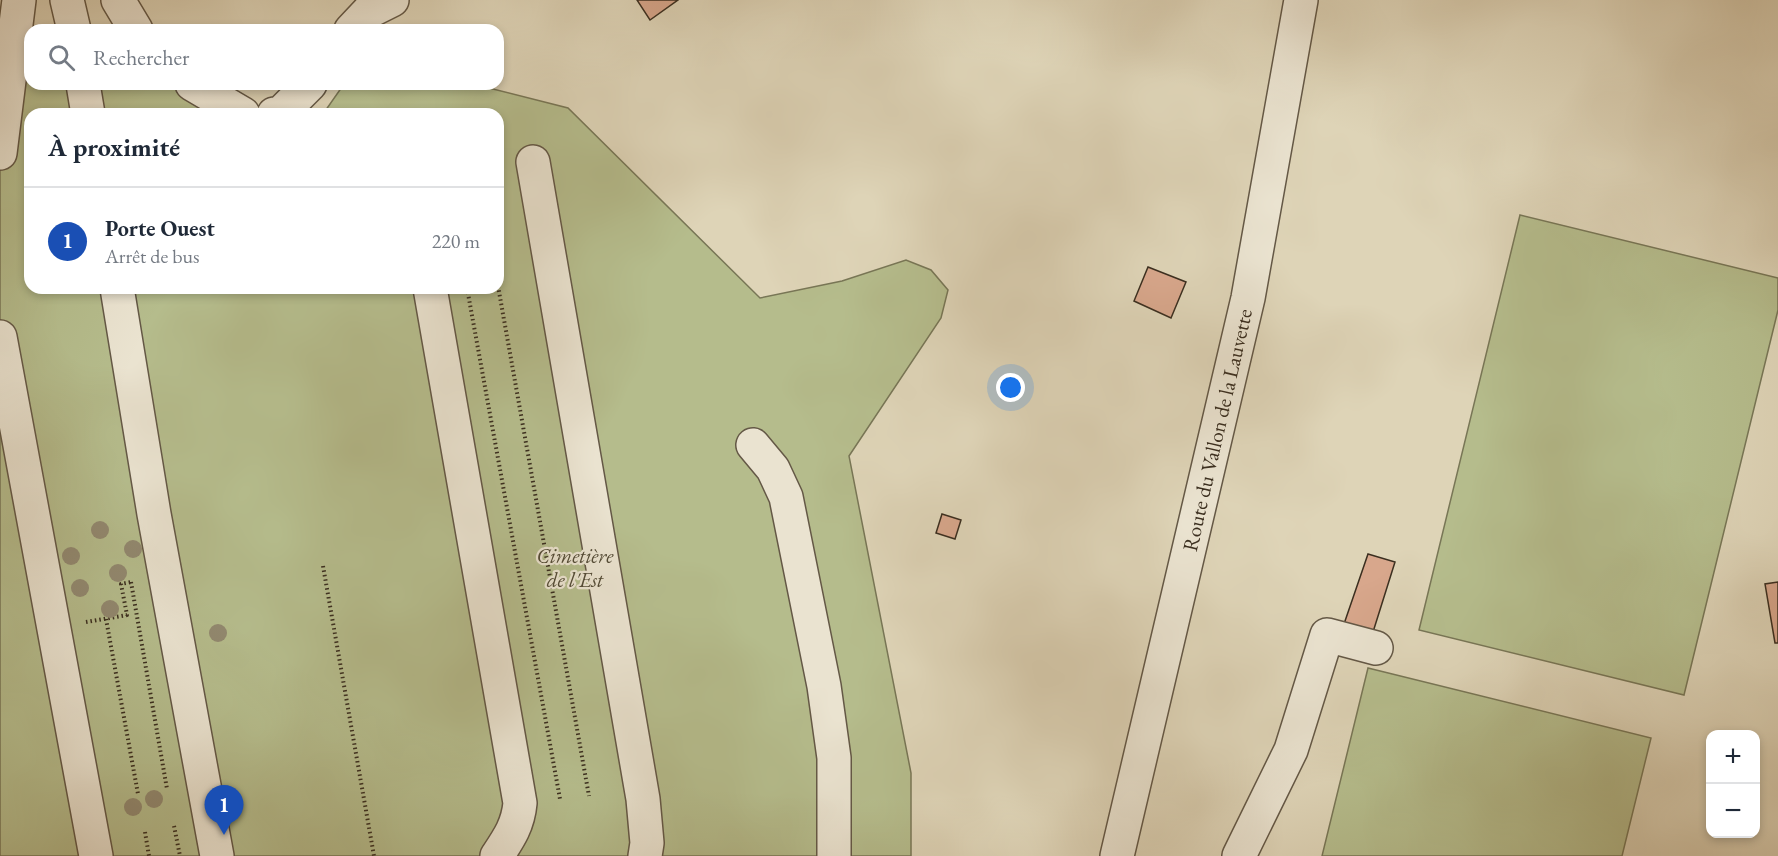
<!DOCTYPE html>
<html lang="fr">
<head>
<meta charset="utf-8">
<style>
	:root { --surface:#fff; --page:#f2f2f3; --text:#1f2937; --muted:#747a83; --line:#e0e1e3; --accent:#0b8043 }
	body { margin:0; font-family:"EB Garamond",serif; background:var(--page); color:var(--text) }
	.controls { position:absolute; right:18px; bottom:18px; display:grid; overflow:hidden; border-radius:12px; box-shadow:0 3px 9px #0003 }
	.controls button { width:54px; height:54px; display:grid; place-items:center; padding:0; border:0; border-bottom:2px solid var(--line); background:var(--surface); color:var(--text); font:30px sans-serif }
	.you { position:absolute; left:1011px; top:388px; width:21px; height:21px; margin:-15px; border:4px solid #fff; border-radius:50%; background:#1a73e8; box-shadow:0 0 0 9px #1a73e833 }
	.badge { display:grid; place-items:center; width:39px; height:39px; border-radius:50%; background:var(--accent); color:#fff; font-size:20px; font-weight:700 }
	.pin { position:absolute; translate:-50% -50px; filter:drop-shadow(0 2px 3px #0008) }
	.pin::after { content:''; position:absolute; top:32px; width:21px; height:18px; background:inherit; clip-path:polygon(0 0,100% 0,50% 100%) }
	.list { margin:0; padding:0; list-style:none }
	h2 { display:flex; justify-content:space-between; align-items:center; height:78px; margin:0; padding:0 24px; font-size:26px }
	h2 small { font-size:20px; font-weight:400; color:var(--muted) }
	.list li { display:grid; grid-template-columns:39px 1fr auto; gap:18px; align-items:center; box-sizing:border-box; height:108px; padding:0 24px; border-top:2px solid var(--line) }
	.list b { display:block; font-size:22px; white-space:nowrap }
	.list p { margin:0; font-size:20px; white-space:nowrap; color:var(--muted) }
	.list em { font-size:20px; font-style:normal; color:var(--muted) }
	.icon { flex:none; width:33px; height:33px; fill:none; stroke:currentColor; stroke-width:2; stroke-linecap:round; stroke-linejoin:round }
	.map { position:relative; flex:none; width:1778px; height:856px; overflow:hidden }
	.search { position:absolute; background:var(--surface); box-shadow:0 3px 9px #0003; left:24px; top:24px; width:480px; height:66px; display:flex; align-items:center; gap:15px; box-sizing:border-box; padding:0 21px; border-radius:18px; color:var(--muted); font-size:22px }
	.panel { position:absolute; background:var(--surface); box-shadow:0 3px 9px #0003; left:24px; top:108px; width:480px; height:186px; border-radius:18px }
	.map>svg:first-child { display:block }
	.green { fill:#b5bc8c; stroke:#787656; stroke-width:1.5 }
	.building { fill:#d8a78c; stroke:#3b2f20; stroke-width:1.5 }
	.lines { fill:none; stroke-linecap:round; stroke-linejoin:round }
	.minor-casing { stroke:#645846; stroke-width:36 }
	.path { stroke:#3b2f20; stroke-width:4; stroke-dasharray:1.5 3; stroke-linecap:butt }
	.minor { stroke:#eae3d0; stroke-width:33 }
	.tree { fill:#928970 }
	.labels { text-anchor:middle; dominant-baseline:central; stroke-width:4.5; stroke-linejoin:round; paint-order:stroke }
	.street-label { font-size:21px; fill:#3b2f20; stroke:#eae3d0 }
	.park-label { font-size:21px; font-style:italic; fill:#534b36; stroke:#eae3d0 }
</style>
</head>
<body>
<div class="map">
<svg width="1778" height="856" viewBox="0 0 1778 856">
	<rect width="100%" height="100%" fill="#ded4b7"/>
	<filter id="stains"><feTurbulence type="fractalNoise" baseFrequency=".00333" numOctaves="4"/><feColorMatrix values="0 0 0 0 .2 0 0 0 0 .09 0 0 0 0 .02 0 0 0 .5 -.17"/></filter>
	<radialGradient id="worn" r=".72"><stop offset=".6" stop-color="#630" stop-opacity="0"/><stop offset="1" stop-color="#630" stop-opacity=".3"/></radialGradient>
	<g class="green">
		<polygon points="0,17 45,30 30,30 30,84 173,84 213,114 30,114 30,288 498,288 498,114 323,114 344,84 473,84 568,108 760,298 842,281 906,260 931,270 948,290 941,318 849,456 911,773 911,856 0,856"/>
		<polygon points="1520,215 1778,278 1778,310 1684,695 1419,630"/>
		<polygon points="1368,668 1651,738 1622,856 1322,856"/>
	</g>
	<g class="building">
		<polygon points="637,0 678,0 650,20"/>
		<polygon points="1148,267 1186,282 1171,318 1134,301"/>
		<polygon points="942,514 961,520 955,539 936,533"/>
		<polygon points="1368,554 1395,562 1373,632 1344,624"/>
		<polygon points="1778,582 1778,643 1775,643 1765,584"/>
	</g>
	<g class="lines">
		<g class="minor-casing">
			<g id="minor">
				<polyline points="67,0 74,30"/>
				<polyline points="118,0 136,30"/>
				<polyline points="351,30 368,12 392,0"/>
				<polyline points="83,84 88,114"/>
				<polyline points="192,84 243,114"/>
				<polyline points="274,114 281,113 310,84"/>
				<polyline points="0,153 19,0"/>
				<polyline points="533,162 643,799 647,843 645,856"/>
				<polyline points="117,288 154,514 217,856"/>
				<path d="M430 288 520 803C518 825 509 838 497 856"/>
				<polyline points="0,337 96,856"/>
				<polyline points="753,445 773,469 786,497 824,686 834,758 834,856"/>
				<polyline points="1117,856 1248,298 1301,0"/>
				<polyline points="1239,856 1291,750 1327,635 1376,648"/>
			</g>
		</g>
		<g class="path">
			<polyline points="498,286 589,796"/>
			<polyline points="467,288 560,799"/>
			<polyline points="323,566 374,856"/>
			<polyline points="131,582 167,789"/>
			<polyline points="106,619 138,794"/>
			<polyline points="86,622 127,615 121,584 131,582"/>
			<polyline points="174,826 180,856"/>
			<polyline points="145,832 149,856"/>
		</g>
		<use href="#minor" class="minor"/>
	</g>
	<g class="tree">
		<circle cx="100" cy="530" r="9"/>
		<circle cx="133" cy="549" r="9"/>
		<circle cx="71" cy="556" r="9"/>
		<circle cx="118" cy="573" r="9"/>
		<circle cx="80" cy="588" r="9"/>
		<circle cx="110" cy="609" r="9"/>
		<circle cx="218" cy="633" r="9"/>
		<circle cx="154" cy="799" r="9"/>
		<circle cx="133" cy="807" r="9"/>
	</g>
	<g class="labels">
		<g class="street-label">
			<text transform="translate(1217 430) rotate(-77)">Route du Vallon de la Lauvette</text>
		</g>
		<g class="park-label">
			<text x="575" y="555">Cimetière<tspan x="575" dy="24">de l'Est</tspan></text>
		</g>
	</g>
	<rect width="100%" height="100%" filter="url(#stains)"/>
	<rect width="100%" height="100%" fill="url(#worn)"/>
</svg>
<div class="controls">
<button>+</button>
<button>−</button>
</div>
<div class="you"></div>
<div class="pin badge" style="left:224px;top:835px;background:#1a4fb4">1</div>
<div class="search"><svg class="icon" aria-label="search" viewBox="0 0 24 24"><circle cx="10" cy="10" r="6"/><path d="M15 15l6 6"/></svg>Rechercher</div>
<section class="panel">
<h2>À proximité<small></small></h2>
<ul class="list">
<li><span class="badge" style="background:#1a4fb4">1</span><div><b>Porte Ouest</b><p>Arrêt de bus</p></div><em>220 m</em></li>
</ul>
</section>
</div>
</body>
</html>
